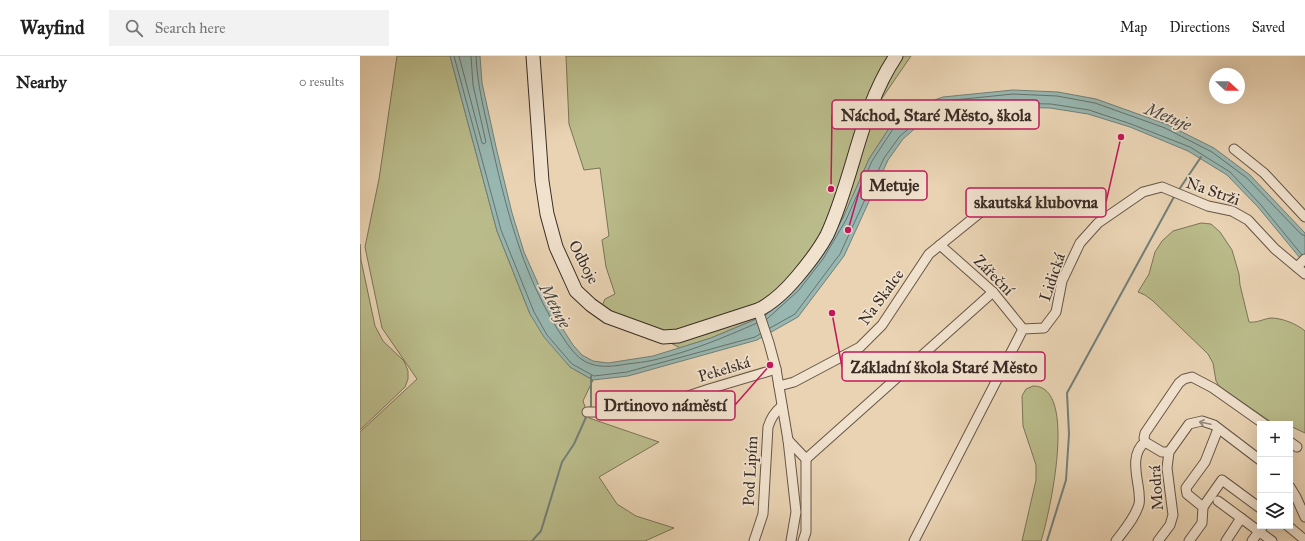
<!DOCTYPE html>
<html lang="en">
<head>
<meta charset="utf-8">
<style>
	:root { --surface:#fff; --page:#f2f2f2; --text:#222; --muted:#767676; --line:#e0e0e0 }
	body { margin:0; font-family:"IM FELL Great Primer",serif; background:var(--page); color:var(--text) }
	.controls { position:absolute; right:12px; bottom:12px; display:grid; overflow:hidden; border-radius:0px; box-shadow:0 4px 16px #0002 }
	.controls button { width:36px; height:36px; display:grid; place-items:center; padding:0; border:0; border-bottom:1px solid var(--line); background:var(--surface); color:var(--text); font:20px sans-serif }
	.compass { position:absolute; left:849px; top:12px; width:36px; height:36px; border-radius:50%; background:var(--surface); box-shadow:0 4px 16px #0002; rotate:112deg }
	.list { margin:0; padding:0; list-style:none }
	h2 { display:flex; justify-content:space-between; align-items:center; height:52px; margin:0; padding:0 16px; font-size:17px }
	h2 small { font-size:13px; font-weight:400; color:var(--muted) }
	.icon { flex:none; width:22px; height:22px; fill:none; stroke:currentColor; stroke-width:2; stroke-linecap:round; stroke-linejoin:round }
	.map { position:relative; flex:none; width:945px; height:485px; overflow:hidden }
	header { display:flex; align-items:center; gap:24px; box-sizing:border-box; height:56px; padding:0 20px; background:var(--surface); border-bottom:1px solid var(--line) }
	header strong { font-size:19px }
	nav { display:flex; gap:22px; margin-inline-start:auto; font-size:14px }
	.search { width:280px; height:36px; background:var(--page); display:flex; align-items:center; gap:10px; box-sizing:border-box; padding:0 14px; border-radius:0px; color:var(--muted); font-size:15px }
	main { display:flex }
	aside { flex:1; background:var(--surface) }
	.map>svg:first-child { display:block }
	.green { fill:#babb8a; stroke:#7a7458 }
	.water { fill:#98b7b1; stroke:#727f79 }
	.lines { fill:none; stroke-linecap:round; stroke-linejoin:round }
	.shore { stroke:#68726b; stroke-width:1 }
	.stream { stroke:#727f79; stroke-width:2 }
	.street-casing { stroke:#655648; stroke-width:11 }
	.secondary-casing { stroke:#392c25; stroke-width:15 }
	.street { stroke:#f1e2ce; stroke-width:9 }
	.secondary { stroke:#f1e2ce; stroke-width:13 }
	.oneway { stroke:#95877a }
	.labels { text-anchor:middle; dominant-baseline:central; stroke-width:3.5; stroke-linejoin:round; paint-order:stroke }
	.street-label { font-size:16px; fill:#392c25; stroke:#f1e2ce }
	.water-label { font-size:17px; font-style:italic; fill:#4c4841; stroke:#f1e2ce }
	.leader { fill:none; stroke:#c2185b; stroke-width:1.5 }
	.callout-dot { fill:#c2185b; stroke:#f1e2ce; stroke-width:1.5 }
	.callout { fill:#f1e2ce; stroke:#c2185b; stroke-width:1.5 }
	.callout-label { font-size:17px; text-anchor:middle; font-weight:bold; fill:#392c25 }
</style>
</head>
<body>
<header>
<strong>Wayfind</strong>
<div class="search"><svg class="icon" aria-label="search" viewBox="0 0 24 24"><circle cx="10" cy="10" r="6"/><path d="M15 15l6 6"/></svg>Search here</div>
<nav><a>Map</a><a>Directions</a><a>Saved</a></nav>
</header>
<main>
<aside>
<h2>Nearby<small>0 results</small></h2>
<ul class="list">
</ul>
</aside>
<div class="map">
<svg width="945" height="485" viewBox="0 0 945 485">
	<rect width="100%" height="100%" fill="#e9d3b3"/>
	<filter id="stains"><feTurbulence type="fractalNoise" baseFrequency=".005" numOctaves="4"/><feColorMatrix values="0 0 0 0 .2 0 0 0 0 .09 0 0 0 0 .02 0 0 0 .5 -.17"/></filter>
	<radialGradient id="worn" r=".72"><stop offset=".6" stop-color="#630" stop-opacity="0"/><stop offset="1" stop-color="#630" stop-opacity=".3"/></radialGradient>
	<g class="green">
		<polygon points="37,0 90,0 137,175 170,258 210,311 233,324 223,345 229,362 299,386 239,421 257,448 276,460 314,472 285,485 0,485 0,376 57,323 22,272 5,191 19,123"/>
		<polygon points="206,0 551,0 516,51 516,60 530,71 509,103 483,162 460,201 436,231 406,259 351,282 320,292 242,250 245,243 255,238 246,211 242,184 249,180 240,112 224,114 209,68"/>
		<path d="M841 167 851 168 860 176 872 194 879 218 880 229 889 266C897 267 903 263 911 262 922 262 937 268 945 275V377L930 370V368H914L859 330 856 325 853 307 848 298 793 245 785 239 778 236 789 218 795 196 802 185 813 175Z"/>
		<polygon points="0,188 1,204 15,270 23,285 44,305 48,315 48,323 45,331 0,374"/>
		<path d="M673 330C719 329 689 460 681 485H662L676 424V409L663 370 662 340 666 333Z"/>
	</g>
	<polygon class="water" points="90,0 120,0 122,27 136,91 152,157 164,196 188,250 213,289 222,299 233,305 248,307 293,300 351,282 406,259 436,231 460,201 483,162 509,103 530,71 552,52 583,41 653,34 698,36 736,43 806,68 854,92 890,119 945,177 945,208 898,151 867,119 828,95 770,71 728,58 690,52 644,51 596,56 560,68 543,83 528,104 484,200 438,261 397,284 268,320 233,324 210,311 184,281 170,258 137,175"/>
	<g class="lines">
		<g class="shore">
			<polyline points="94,0 141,174 174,256 187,279 212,308 234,320 267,316 395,281 400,278"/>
			<polyline points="99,0 122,87 124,88 126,86 113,29 111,0"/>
			<path d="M116 0C117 27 124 54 130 81 145 148 161 215 198 274 207 287 215 303 231 308 243 312 255 310 267 308 276 307 285 306 294 304 329 296 363 282 397 267"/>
			<polyline points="407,263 439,234 463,203 486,164 512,105 533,73 554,56 584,45 653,38 697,40 735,47 805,72 852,96 887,122 941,178 945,180"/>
			<polyline points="410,272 435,258 480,198 524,102 540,80 558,65 596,52 644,47 691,48 729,54 771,68 830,91 870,116 901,149 942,199"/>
		</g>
		<g class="stream">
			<polyline points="818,135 841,101"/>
			<polyline points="230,353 231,350 231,320"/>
			<polyline points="172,485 181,475 202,406 214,388 227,359"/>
			<polyline points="687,485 706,424 709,378 707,337 815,139"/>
		</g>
		<g class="street-casing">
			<g id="street">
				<polyline points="874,93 904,117 945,161"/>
				<polyline points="580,189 633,236 663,273"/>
				<polyline points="937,211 945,203"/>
				<polyline points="398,254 409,287 416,313 428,384 436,456 431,485"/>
				<polyline points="419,330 434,326 500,291 522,269 569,198 632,147"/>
				<polyline points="227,356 267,356 286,354 349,333 416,313"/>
				<polyline points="428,384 446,403 633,236"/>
				<polyline points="930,386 937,391"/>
				<polyline points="809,396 802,396 785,386 784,382 785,377 819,327 824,323 832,321 853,332 904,368"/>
				<polyline points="930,431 936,441 945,461"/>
				<polyline points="858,445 881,462"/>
				<polyline points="843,451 862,424 900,452"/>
				<polyline points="928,470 945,484"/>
				<path d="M394 485 403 458 408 371C411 362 414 357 422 350"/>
				<polyline points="443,485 446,476 446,403"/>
				<polyline points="554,485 663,273 684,272 696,256 702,225 720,187 738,167 783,136 802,131 848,150 872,155 888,164 915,193 945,218"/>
				<path d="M756 485C764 474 775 462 779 448 780 444 779 440 779 436 777 419 770 398 785 386"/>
				<polyline points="798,485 810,469 813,459 807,412 809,396 829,368 842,365 854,369 900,404"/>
				<polyline points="829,485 842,467 843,451 827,438 826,432 845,406 858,373"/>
				<polyline points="866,485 881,462 912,485"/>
				<polyline points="892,485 903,470"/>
			</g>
		</g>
		<g class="secondary-casing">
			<path id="secondary" d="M173 0 182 125 187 158 196 191 216 235 231 249 248 261 303 281 318 280 398 254C413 247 426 234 437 221 448 208 459 194 467 179 494 121 500 53 536 0"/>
		</g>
		<use href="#street" class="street"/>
		<use href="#secondary" class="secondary"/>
	</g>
	<defs><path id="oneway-shaft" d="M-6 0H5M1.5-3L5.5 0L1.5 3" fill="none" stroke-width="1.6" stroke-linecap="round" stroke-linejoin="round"/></defs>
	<use class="oneway" href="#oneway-shaft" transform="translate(845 367) rotate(-168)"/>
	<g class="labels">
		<g class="street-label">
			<text transform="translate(853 135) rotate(19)">Na Strži</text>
			<text transform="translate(224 206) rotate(62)">Odboje</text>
			<text transform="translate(634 219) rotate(45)">Zářeční</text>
			<text transform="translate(692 221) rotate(-71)">Lidická</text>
			<text transform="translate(521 241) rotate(-54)">Na Skalce</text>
			<text transform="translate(364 313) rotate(-17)">Pekelská</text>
			<text transform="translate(390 415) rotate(-87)">Pod Lipím</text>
			<text transform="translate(796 432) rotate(-94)">Modrá</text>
		</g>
		<g class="water-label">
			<text transform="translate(808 61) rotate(22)">Metuje</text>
			<text transform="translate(195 250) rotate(62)">Metuje</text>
		</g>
	</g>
	<path class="leader" d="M471 133L472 59M488 174L501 129M761 81L746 146M472 257L482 311M410 309L375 349"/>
	<g class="callout-dot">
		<circle cx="471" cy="133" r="4"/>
		<circle cx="488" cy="174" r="4"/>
		<circle cx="761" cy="81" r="4"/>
		<circle cx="472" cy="257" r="4"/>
		<circle cx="410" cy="309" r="4"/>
	</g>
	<g class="callout">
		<rect x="472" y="44" width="207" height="29" rx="4"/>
		<rect x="501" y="115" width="66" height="29" rx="4"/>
		<rect x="606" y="132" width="140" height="29" rx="4"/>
		<rect x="482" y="296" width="203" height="29" rx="4"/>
		<rect x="236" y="335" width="139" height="29" rx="4"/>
	</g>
	<g class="callout-label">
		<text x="576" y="65">Náchod, Staré Město, škola</text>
		<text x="534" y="135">Metuje</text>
		<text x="676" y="152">skautská klubovna</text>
		<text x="584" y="317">Základní škola Staré Město</text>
		<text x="305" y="355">Drtinovo náměstí</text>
	</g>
	<rect width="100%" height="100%" filter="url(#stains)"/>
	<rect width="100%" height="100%" fill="url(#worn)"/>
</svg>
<div class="controls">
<button>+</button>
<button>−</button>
<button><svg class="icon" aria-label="layers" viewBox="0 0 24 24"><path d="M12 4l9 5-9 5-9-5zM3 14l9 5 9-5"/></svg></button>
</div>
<svg class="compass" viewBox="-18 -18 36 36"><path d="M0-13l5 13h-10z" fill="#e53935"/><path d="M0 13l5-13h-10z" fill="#767676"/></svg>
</div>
</main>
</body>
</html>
